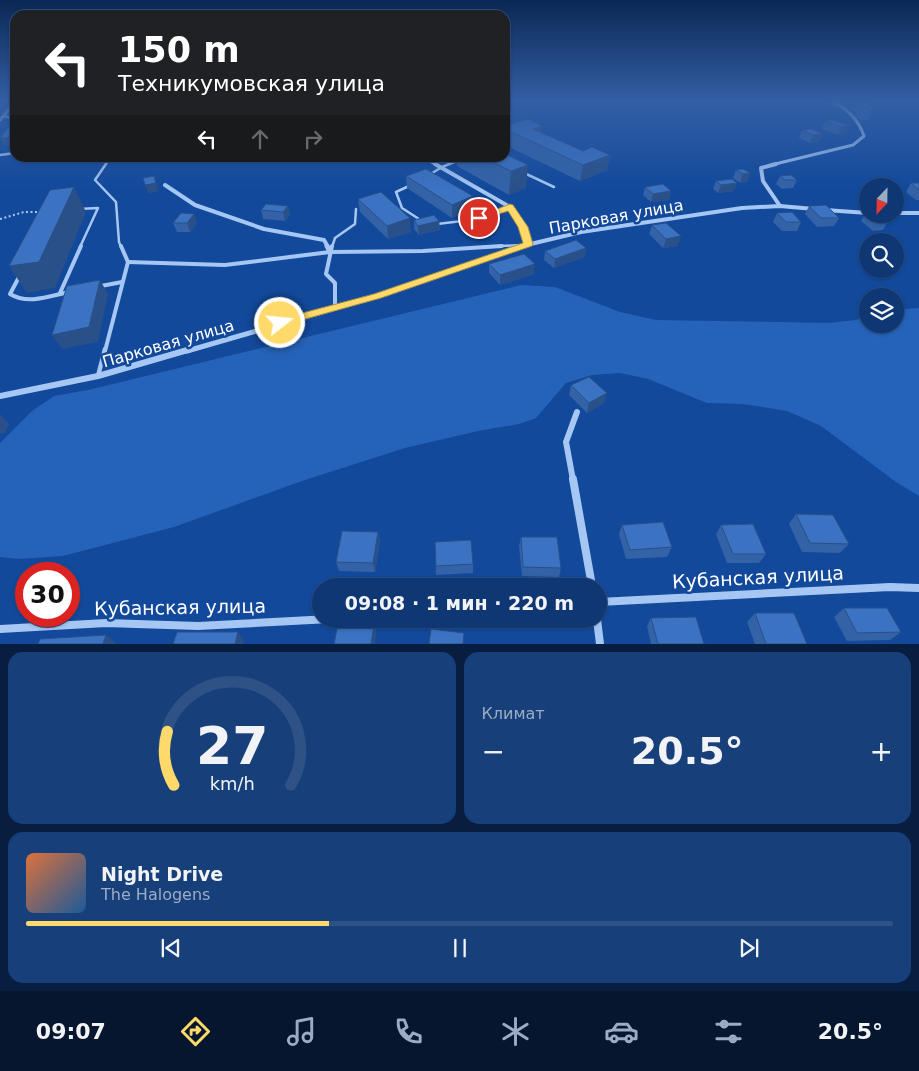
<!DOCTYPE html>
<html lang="ru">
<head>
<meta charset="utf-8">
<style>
	body { margin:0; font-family:"DejaVu Sans",sans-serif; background:#173f79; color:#f1f3f6; height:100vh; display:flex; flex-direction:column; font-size:19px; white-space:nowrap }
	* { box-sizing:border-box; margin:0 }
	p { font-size:16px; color:#9bacc5 }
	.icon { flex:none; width:28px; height:28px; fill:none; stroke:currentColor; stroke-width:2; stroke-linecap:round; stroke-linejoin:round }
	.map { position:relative; height:644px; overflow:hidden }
	.drawer { display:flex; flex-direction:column; gap:8px; padding:8px; background:#081e40; flex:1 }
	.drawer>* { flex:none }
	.guide { position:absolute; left:10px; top:10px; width:500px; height:152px; border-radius:15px; box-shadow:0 1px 4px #0004,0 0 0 1px #2e5186; background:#202124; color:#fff; overflow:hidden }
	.needle { width:32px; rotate:202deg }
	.tools { position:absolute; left:859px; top:178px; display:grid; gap:10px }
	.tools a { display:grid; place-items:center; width:45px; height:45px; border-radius:50%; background:#0e3774; box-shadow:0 1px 4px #0004,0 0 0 1px #2e5186; font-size:25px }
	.speed { position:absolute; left:15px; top:562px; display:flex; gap:10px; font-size:25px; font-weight:700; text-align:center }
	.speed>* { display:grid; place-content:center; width:65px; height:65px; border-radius:50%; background:#0e3774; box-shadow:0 1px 4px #0004,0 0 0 1px #2e5186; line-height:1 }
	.speed .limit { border:8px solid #d22; background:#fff; color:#111 }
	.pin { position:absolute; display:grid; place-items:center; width:42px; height:42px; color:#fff; margin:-21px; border:2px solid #fff; border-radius:50%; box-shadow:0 1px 5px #0007 }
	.me { position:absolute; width:55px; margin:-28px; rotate:74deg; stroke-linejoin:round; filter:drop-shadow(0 0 4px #0008) }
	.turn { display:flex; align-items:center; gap:18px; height:105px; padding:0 25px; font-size:22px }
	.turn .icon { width:65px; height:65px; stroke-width:2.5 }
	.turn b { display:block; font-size:35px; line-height:42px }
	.lanes { display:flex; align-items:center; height:48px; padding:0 25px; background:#0003; justify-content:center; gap:25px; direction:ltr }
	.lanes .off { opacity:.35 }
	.big { font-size:38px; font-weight:600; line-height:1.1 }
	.drawer .widget { flex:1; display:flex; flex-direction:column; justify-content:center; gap:8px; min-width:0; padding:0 18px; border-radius:15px; background:#173f79 }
	.drawer .dial { align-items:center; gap:0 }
	.dial svg { height:130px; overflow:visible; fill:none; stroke:#2e5186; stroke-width:7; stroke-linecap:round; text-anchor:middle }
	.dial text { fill:#f1f3f6; stroke:none }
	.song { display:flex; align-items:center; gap:15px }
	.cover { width:60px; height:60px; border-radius:8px; background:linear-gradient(135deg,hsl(20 70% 55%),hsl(210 70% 35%)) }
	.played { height:5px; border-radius:2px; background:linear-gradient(90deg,#ffd969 35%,#2e5186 35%) }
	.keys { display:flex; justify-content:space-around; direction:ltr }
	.heat { display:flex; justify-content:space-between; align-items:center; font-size:28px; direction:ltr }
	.drawer .tiles { flex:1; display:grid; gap:8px; grid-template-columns:1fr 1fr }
	.widget:last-child { grid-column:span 2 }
	.trip { position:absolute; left:312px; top:578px; width:295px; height:50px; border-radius:25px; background:#0e3774; box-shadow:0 1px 4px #0004,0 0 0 1px #2e5186; font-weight:600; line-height:50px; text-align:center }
	.tabs { display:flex; height:80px; justify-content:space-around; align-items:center; background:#06162e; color:#9bacc5 }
	.tabs .icon { width:35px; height:35px }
	.tabs .on { color:#ffd969 }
	.tabs b { font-size:22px; color:#f1f3f6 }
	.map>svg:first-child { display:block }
	.green { fill:#2562b9 }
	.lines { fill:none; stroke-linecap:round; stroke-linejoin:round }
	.path { stroke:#a6c7f4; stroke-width:2; stroke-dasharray:2 2.5; stroke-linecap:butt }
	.service-far2 { stroke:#a6c7f4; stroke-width:2.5 }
	.service-far1 { stroke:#a6c7f4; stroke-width:4 }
	.service { stroke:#a6c7f4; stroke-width:4.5 }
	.minor-far4 { stroke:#a6c7f4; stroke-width:3 }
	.minor-far3 { stroke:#a6c7f4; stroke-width:4 }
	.minor-far2 { stroke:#a6c7f4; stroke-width:5 }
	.minor-far1 { stroke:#a6c7f4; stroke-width:6 }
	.minor { stroke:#a6c7f4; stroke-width:8 }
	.wall { fill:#3362a7 }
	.shaded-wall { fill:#295088 }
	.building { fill:#3b72c2; stroke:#295088 }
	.route { fill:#ffd969; stroke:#a68d44 }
	.labels { text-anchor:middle; stroke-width:5; stroke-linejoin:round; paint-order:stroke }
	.street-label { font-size:16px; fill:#fff; stroke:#12499b }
	.near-street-label { font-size:19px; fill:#fff; stroke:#12499b }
</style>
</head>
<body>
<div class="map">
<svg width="919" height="644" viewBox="0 0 919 644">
	<rect width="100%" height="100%" fill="#12499b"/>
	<polygon class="green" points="521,285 555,287 620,312 656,320 829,323 856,320 867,316 868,324 895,324 895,310 919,308 919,496 896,482 821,426 787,411 743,404 707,403 648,379 620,373 592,375 566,383 536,418 519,424 478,431 405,448 305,480 174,527 63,556 19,559 0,557 0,443 32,411 54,396 88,390"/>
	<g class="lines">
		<polyline class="path" points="0,219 24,212 40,212"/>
		<g class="service-far2">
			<polyline points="833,100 839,104"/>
			<polyline points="4,116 15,119"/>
			<polyline points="8,130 15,121"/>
			<polyline points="0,155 15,153"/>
			<polyline points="110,158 95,180 116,202 119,242 121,247"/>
			<polyline points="522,172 554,187"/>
			<polyline points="429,175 442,167 464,158"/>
			<polyline points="409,186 396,192 402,208 422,221"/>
			<polyline points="79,209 98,208 80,247"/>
			<polyline points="437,224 479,219 510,207"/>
			<polyline points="332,247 335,238 355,224 356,209"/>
			<polyline points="482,247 520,245"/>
		</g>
		<g class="service-far1">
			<polyline points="332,246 326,274 335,283 335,307"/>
			<polyline points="128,262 225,265 330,252 423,251 502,246"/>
			<path d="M19,277L10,294C28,305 50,296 69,292"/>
			<polyline points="101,286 122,282"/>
			<polyline points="60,293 81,246"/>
			<polyline points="105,351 128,262 121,246"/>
		</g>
		<polyline class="service" points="98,376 105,349"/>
		<g class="minor-far4">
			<polyline points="0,120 15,102"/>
			<polyline points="424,158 437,165"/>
			<path d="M771,165L853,145L864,136C858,118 846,107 828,100"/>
		</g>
		<g class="minor-far3">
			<polyline points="435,164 510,207 523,227 528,244"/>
			<polyline points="776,164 761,168 763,181 780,206"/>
			<polyline points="165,185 195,205 264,229 324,240 328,247"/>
			<polyline points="825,210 868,213"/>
			<polyline points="895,213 919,213"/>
			<polyline points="518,247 581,232 742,208 780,206 814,209"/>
		</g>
		<g class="minor-far2">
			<polyline points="327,246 330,252"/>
			<polyline points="187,351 377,296 522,246"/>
		</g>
		<g class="minor-far1">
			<polyline points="0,396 98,376 191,349"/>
			<polyline points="573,480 566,442 577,412"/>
		</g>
		<g class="minor">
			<polyline points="573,479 592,586"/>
			<polyline points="599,602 890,587 919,588"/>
			<polyline points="597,619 600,644"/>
			<polyline points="0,629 106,623 198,626 330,619"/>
		</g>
	</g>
	<g class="wall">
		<polygon points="855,102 872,107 870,112 872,113 868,120 861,120 855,116 857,113 851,109"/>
		<polygon points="825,121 848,125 845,133 838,135 822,129"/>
		<polygon points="505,126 583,151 610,155 607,170 580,181 505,145"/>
		<polygon points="802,130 823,134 819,142 810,143 799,138"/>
		<polygon points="367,158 390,158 390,159 375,163"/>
		<polygon points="456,158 505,158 526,188 509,195 457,166"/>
		<polygon points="736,170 750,173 747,182 740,183 733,178"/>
		<polygon points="406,176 473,209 452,218 407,188"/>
		<polygon points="780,176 797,180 793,188 782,189 776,184"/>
		<polygon points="716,181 737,183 734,191 718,193 713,189"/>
		<polygon points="911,183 919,183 919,200 916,200 906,192"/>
		<polygon points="645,187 671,191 669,200 651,202 643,195"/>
		<polygon points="358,199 411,232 388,239 360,212"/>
		<polygon points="288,206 290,215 285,221 263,219 261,210"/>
		<polygon points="809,206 839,218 834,226 817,227 805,214"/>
		<polygon points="866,212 888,221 883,230 873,231 861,221"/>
		<polygon points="777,213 801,222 797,231 782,231 773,222"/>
		<polygon points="414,220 439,221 440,230 419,235 414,229"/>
		<polygon points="173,223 197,223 190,232 177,232"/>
		<polygon points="652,225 678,246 663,248 649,234"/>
		<polygon points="586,248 584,257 554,268 544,260 545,251"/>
		<polygon points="489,264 534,274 500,285 489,273"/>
		<polygon points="571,385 604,403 587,413 569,395"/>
		<polygon points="796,514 849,544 840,553 802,552 789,524"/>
		<polygon points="622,525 672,547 667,557 626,559 619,534"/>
		<polygon points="721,525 766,554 759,563 727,563 716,534"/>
		<polygon points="378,532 380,541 375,572 339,571 336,562"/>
		<polygon points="521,537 561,568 559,577 522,576 519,546"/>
		<polygon points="435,542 473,564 473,573 436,575"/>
		<polygon points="844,608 901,632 890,640 847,641 834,617"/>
		<polygon points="755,613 807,644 755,644 747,622"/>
		<polygon points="651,618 704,644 651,644 647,626"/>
	</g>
	<g class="shaded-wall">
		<polygon points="11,120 15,120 15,127"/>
		<polygon points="848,125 845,133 838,135 841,127"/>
		<polygon points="542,126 541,141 533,129"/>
		<polygon points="823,134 819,142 810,143 813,135"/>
		<polygon points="15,137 15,145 4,146 0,138"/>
		<polygon points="610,155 607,170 580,181 583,165"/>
		<polygon points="374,158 390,158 390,159 375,163"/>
		<polygon points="528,165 526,188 509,195 511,171"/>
		<polygon points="750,173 747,182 740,183 743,174"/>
		<polygon points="154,176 159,191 148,194 145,185"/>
		<polygon points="737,183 734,191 718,193 721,185"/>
		<polygon points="74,187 86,212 55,288 27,293 9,266"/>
		<polygon points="671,191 669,200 651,202 653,194"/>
		<polygon points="473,196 473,209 452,218 452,205"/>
		<polygon points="288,206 290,215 285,221 283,212"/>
		<polygon points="194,214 197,223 190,232 187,223"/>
		<polygon points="410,218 411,232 388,239 387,226"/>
		<polygon points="439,221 440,230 419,235 418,226"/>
		<polygon points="681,236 678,246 663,248 666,239"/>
		<polygon points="586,248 584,257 554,268 555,259"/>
		<polygon points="535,264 534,274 500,285 500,275"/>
		<polygon points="100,280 108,294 98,342 62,349 52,335"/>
		<polygon points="607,393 604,403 587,413 589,403"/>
		<polygon points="0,414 9,424 5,433 0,434"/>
		<polygon points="378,532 380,541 375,572 373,563"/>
		<polygon points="375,619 378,619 378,620 375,644 371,644"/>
		<polygon points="238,632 244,640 243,644 235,644"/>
		<polygon points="106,635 116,643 115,644 103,644"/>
	</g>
	<g class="building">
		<polygon points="855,102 863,102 872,107 863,107"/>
		<polygon points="859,109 866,109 872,113 864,113"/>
		<polygon points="528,119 542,126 533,129 583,151 592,147 610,155 583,165 505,129 505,126"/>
		<polygon points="832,120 848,125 841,127 825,121"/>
		<polygon points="15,127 15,137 0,138 8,128"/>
		<polygon points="812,129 823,134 813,135 802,130"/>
		<polygon points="505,154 528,165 511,171 484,158 505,158"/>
		<polygon points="426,169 473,196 452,205 406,176"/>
		<polygon points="743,169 750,173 743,174 736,170"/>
		<polygon points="791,175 797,180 785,180 780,176"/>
		<polygon points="154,176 156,183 145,185 143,178"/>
		<polygon points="732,179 737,183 721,185 716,181"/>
		<polygon points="911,183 919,183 919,190"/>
		<polygon points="663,184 671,191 653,194 645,187"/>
		<polygon points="74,187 39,262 9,266 50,190"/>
		<polygon points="381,192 410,218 387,226 358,199"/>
		<polygon points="266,204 288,206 283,212 261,210"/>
		<polygon points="826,205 839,218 821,218 809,206"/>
		<polygon points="792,212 801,222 786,222 777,213"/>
		<polygon points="181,213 194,214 187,223 173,223"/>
		<polygon points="868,214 878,214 888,221 878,222"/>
		<polygon points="434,215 439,221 418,226 414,220"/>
		<polygon points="666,223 681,236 666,239 652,225"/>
		<polygon points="576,240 586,248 555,259 545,251"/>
		<polygon points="524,254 535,264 500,275 489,264"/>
		<polygon points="100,280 89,327 52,335 67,286"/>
		<polygon points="589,377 607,393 589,403 571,385"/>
		<polygon points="796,514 833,515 849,544 810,543"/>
		<polygon points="663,522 672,547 630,550 622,525"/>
		<polygon points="753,524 766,554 733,554 721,525"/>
		<polygon points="342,531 378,532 373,563 336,562"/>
		<polygon points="521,537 557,537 561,568 523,567"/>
		<polygon points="471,540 473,564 436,566 435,542"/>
		<polygon points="844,608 887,608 901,632 857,633"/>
		<polygon points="755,613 794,613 807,644 766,644"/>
		<polygon points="696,617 704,644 658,644 651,618"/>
		<polygon points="339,619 375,619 371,644 334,644"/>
		<polygon points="431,629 464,633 463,644 429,644"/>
		<polygon points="177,632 238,632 235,644 173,644"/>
		<polygon points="106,635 103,644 38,644 40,639"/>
	</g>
	<linearGradient id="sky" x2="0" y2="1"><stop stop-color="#0a2855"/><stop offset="0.53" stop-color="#335fa4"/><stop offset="1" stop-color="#335fa4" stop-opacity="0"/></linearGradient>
	<rect width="919" height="190" fill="url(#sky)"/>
	<polygon class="route" points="510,204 513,205 528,227 533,244 532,246 381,298 280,326 275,323 276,320 374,294 523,243 518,227 508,211 479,221 474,218"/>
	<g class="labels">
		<g class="street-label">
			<text transform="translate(616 216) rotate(-10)" y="6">Парковая улица</text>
			<text transform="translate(168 343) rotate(-16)" y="6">Парковая улица</text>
		</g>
		<g class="near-street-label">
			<text transform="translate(758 577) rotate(-3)" y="7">Кубанская улица</text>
			<text transform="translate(180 607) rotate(-1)" y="7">Кубанская улица</text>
		</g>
	</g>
</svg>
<div class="tools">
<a><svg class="needle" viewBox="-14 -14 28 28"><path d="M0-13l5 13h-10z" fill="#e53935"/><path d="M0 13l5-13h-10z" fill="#9bacc5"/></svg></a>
<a><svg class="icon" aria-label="search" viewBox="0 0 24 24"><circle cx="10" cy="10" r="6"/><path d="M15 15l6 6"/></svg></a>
<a><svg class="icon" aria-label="layers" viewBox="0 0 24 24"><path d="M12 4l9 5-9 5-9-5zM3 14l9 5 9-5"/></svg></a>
</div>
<div class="speed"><div class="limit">30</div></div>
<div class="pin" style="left:479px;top:218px;background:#d93025"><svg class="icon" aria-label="arrive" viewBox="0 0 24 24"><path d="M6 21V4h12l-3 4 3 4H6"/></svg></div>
<svg class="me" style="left:280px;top:323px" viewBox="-20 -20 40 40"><circle r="17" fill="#ffd969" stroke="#fff" stroke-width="3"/><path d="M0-11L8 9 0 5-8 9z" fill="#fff"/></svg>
<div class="trip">09:08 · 1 мин · 220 m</div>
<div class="guide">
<div class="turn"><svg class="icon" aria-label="left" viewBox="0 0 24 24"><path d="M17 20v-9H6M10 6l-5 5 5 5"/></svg><div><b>150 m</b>Техникумовская улица</div></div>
<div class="lanes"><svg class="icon" aria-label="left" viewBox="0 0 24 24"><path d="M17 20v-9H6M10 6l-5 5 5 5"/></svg><svg class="icon off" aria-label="ahead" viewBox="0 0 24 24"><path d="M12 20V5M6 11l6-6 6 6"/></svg><svg class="icon off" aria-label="right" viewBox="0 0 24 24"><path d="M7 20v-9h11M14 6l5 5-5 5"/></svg></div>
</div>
</div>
<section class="drawer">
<div class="tiles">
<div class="widget dial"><svg viewBox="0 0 100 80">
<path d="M14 69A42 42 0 1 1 86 69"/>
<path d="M14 69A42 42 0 0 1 10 36" stroke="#ffd969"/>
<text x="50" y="56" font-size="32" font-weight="700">27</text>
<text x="50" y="72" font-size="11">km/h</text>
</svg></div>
<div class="widget"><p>Климат</p>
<div class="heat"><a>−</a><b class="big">20.5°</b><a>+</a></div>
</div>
<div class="widget">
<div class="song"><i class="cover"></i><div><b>Night Drive</b><p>The Halogens</p></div></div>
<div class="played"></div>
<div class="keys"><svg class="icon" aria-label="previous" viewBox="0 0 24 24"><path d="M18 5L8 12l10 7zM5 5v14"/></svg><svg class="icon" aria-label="pause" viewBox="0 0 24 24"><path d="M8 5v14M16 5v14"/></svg><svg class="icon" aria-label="next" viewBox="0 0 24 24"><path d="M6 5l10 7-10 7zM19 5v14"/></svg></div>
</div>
</div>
</section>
<nav class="tabs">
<b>09:07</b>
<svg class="icon on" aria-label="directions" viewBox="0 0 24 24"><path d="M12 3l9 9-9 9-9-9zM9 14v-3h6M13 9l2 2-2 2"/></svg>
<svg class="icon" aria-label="music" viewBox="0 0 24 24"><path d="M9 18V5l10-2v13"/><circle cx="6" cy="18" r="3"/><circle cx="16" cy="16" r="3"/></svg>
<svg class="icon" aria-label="phone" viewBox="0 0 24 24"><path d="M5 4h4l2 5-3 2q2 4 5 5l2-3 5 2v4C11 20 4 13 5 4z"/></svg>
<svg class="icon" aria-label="climate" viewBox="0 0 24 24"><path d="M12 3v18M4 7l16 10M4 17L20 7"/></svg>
<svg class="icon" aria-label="car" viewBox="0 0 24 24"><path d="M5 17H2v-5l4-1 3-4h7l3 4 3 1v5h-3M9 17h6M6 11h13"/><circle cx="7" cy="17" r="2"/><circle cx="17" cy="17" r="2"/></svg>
<svg class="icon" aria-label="filters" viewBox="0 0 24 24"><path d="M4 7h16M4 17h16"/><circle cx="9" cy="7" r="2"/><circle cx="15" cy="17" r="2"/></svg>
<b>20.5°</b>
</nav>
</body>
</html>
